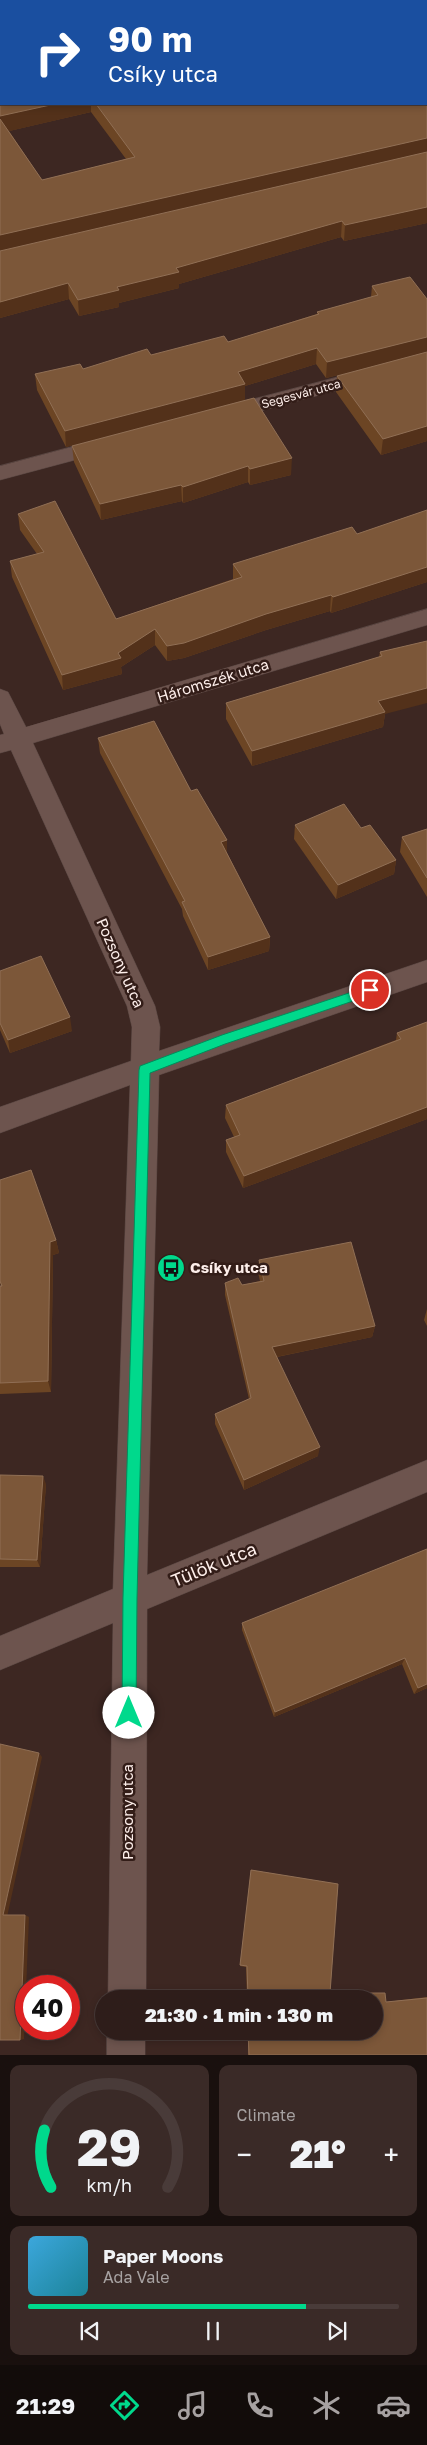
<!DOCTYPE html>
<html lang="en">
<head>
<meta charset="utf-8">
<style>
	body { margin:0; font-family:"Golos Text",sans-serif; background:#3a2a27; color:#f1f3f6; height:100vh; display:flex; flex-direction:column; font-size:19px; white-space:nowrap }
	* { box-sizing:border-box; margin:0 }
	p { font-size:16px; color:#a7a2a2 }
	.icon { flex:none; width:28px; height:28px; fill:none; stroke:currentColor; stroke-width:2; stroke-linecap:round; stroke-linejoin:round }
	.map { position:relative; height:2055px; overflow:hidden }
	.details { display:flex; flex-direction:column; gap:10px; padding:10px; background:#19100e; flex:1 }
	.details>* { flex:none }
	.guide { position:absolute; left:0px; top:0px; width:428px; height:105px; box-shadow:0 2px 8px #0003,0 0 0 1px #493b39; background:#1a4fa0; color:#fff; overflow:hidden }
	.speed { position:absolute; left:15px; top:1975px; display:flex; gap:10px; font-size:25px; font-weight:700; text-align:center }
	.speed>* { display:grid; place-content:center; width:65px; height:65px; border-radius:50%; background:#2e1d1a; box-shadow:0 2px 8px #0003,0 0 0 1px #493b39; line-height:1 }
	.speed .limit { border:8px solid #d22; background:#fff; color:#111 }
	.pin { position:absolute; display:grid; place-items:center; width:42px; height:42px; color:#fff; margin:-21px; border:2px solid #fff; border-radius:50%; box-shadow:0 1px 5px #0007 }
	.me { position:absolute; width:55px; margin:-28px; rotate:0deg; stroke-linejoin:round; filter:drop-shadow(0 0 4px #0008) }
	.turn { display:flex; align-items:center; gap:18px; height:105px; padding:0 25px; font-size:22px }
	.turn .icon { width:65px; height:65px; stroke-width:2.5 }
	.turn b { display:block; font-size:35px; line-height:42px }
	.big { font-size:38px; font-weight:800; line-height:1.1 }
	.details .tile { flex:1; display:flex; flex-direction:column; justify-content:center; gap:8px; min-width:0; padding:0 18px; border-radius:10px; background:#3a2a27 }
	.details .dial { align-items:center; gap:0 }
	.dial svg { height:130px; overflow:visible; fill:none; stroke:#493b39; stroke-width:7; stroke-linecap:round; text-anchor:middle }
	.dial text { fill:#f1f3f6; stroke:none }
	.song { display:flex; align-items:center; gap:15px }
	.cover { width:60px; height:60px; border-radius:8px; background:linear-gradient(135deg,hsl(200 70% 55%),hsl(190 70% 35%)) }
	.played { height:5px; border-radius:2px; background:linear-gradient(90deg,#00d98c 75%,#493b39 75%) }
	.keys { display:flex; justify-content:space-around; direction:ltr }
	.heat { display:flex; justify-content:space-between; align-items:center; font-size:28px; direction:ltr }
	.details .tiles { flex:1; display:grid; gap:10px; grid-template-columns:1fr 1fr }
	.tile:last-child { grid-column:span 2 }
	.trip { position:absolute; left:95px; top:1990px; width:288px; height:50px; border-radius:25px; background:#2e1d1a; box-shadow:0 2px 8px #0003,0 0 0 1px #493b39; font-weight:800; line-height:50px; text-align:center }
	.tab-bar { display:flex; height:80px; justify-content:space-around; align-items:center; background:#120c0a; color:#a7a2a2 }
	.tab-bar .icon { width:35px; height:35px }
	.tab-bar .current { color:#00d98c }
	.tab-bar b { font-size:22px; color:#f1f3f6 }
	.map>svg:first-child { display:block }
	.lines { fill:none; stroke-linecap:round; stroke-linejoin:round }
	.minor-casing { stroke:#574541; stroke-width:1 }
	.minor { fill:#6d544e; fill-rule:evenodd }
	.wall { fill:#6c4524; fill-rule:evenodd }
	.shaded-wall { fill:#53311a }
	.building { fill:#7c5739; stroke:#906f55 }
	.route { fill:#00d98c; stroke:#008d5b }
	.labels { text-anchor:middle; stroke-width:5; stroke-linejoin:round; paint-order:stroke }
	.far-street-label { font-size:12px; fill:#fdeeea; stroke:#331d18 }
	.street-label { font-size:15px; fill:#fdeeea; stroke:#331d18 }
	.poi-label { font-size:15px; font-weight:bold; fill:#fdeeea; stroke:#331d18; text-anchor:start }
	.near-street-label { font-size:18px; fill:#fdeeea; stroke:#331d18 }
</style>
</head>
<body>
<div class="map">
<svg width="427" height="2055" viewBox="0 0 427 2055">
	<rect width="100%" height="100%" fill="#3d2722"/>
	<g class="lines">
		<g class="minor-casing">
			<g id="minor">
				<polygon points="427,354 427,366 223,421 216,419 213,414 216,409"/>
				<polygon points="109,437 116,439 120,444 116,449 0,480 0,466"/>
				<polygon points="427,609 427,625 33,743 155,1006 160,1027 159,1051 427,960 427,982 159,1075 147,1575 427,1460 427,1492 147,1609 146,1999 108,1999 113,1623 0,1670 0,1636 113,1589 130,1085 0,1133 0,1107 131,1061 132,1027 127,1006 11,750 0,753 0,735 4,734 0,724 0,689 8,692 26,727"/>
				<rect x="107" y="2031" width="38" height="24"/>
			</g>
		</g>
		<use href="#minor" class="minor"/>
	</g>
	<g class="wall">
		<path d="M427,32V223L344,241L341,237L179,284V288L119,303V307L79,316L69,299L0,318L1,104H426ZM91,112L126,159L42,180L9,131Z"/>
		<polygon points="372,286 427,299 427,441 381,455 336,392 337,376 378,365 326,378 316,364 245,386 245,400 66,447 37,390 35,374 83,369 151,355 228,342 317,314 317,312 371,297"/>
		<polygon points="254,398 291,475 250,485 248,482 183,503 182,501 101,520 74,462 72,446"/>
		<polygon points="427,510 427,582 331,613 330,611 266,630 184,658 167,661 155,645 121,667 122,674 63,690 12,577 10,561 37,554 20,530 18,514 116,619 233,579 233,564 357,534"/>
		<polygon points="427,641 385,714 383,727 252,766 226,719 226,703 379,657 380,652"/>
		<polygon points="98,738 191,791 227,840 227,853 270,937 269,951 208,970 183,916 182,909 100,753"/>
		<polygon points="295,825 361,828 396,860 394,874 336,899 294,839"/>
		<polygon points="427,829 427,897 400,852 402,837"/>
		<polygon points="0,971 72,1031 10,1053 0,1030"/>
		<polygon points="427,1022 427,1119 243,1188 226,1152 226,1140 234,1137 225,1118 226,1105 396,1040 397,1033"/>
		<polygon points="0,1180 56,1240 59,1253 53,1255 51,1392 0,1394 0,1286 1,1286 0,1283"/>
		<polygon points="259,1260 375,1326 372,1337 277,1357 318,1456 244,1490 215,1424 215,1414 249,1399 225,1295 225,1283 242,1285 260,1281 258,1272"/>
		<polygon points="427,1309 427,1326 424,1320"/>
		<polygon points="0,1475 46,1484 40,1567 0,1567"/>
		<polygon points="427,1549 427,1688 414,1694 402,1664 274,1717 242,1630 242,1623"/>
		<polygon points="251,1870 338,1884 330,1993 385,1993 386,2002 427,1997 427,2055 248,2055 248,2031 374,2031 374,1999 247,1999 246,1967 240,1966"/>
	</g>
	<g class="shaded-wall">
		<polygon points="55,104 91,104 91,112 1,133 0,116"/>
		<polygon points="427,138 427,154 0,252 0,235"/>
		<polygon points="427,207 427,223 344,241 345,225"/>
		<polygon points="342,221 341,237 179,284 179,288 119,303 119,307 79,316 78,300 176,268"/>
		<polygon points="68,283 69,299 0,318 0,302"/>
		<polygon points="427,337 427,353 326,378 327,362"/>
		<polygon points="317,348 316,364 245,386 245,400 66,447 65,431 238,372"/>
		<polygon points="427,426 427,441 381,455 383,439"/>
		<polygon points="292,458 291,475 250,485 250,469"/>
		<polygon points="248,466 248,482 183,503 183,487"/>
		<polygon points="181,485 182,501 101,520 100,504"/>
		<polygon points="427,567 427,582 331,613 333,597"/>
		<polygon points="331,595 330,611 266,630 184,658 167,661 167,646 266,614"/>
		<polygon points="155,629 155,645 121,667 122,674 63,690 62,675 118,653"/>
		<polygon points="427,688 427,703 385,714 383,727 252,766 252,751 378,701"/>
		<polygon points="227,840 227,855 221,842"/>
		<polygon points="396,860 394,874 336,899 338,885"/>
		<polygon points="270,937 269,951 208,970 208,957"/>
		<polygon points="70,1017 72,1031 10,1053 8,1040"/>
		<polygon points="427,1107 427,1119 243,1188 244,1176"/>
		<polygon points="56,1240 59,1253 53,1255 51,1392 48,1381 50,1242"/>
		<polygon points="375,1326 372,1337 271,1358 272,1347"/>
		<polygon points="320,1447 318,1456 244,1490 244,1480"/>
		<polygon points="43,1476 46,1484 40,1567 37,1560"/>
		<polygon points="405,1658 402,1664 274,1717 275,1712"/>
		<polygon points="427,1684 427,1688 414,1694 418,1688"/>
		<polygon points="39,1753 42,1757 7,1917 3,1915"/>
		<polygon points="25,1915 29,1917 24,2039 20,2040"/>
	</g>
	<g class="building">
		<polygon points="0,0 397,0 398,1 1,1 1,104 55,104 0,116 0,79 1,78 0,67"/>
		<polygon points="426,32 427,32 427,138 0,235 0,119 42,180 135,157 96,104 426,104"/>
		<polygon points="427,152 427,207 345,225 342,221 176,268 179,272 117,287 119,290 78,300 68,283 0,302 0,251"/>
		<polygon points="410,277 427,299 427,337 327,362 317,348 238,372 245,384 65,431 35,374 80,364 83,369 147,349 151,355 224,336 228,342 319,314 317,312 378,295 372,286"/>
		<polygon points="427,352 427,426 383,439 337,376"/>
		<polygon points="254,398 292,458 250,469 248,466 183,487 181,485 100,504 72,446"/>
		<polygon points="55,501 116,619 242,577 233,564 352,527 357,534 427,510 427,567 333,597 331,595 266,614 184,643 167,646 155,629 118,653 121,658 62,675 10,561 44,552 18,514"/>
		<polygon points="427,641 427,688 378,701 385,712 252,751 226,703 382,656 380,652"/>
		<polygon points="154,721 191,791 197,789 227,840 221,842 270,937 208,957 182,902 185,901 98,738"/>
		<polygon points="344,804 361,828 370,825 396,860 338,885 295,825"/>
		<polygon points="427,829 427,878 402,837"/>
		<polygon points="41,956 70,1017 8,1040 0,1023 0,971"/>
		<polygon points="427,1022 427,1107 244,1176 226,1140 240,1135 226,1105 401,1039 397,1033"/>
		<polygon points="31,1170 56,1240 50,1242 48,1381 0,1383 0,1286 2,1286 0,1281 0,1180"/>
		<polygon points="351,1242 375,1326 272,1347 320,1447 244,1480 215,1414 251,1398 225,1283 238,1278 242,1285 264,1281 259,1260"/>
		<polygon points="0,1475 43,1476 37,1560 0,1559"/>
		<polygon points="427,1549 427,1684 418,1688 405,1658 275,1712 242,1623"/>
		<polygon points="0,1744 39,1753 3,1915 25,1915 20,2040 0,2040"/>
		<polygon points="251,1870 338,1884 330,1993 385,1993 386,2002 427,1998 427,2055 249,2055 248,2031 374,2031 374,1999 248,1999 247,1966 240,1965"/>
	</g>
	<polygon class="route" points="370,986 376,990 374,994 225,1044 150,1073 137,1598 136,1713 134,1718 129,1720 124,1718 122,1713 123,1598 139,1070 140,1066 222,1035"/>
	<defs>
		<g id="bus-disc" transform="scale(1.4375)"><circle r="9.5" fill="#00d98c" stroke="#331d18"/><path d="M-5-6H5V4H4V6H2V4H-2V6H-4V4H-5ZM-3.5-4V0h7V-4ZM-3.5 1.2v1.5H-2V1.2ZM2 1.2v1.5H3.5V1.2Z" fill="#111"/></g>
	</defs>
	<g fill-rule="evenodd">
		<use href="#bus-disc" x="171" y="1268"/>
	</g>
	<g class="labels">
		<g class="far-street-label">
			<text transform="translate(301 394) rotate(-15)" y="4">Segesvár utca</text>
		</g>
		<g class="street-label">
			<text transform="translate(213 681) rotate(-17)" y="5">Háromszék utca</text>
			<text transform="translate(120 963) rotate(66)" y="5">Pozsony utca</text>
			<text transform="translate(128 1812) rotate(-90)" y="5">Pozsony utca</text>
		</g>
		<g class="poi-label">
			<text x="190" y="1273">Csíky utca</text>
		</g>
		<g class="near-street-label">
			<text transform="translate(214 1565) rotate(-22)" y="6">Tülök utca</text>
		</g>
	</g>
</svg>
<div class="speed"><div class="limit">40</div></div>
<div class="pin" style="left:370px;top:990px;background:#d93025"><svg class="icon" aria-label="arrive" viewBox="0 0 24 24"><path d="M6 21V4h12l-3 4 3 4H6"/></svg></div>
<svg class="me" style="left:129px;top:1713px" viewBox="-20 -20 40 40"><circle r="19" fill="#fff"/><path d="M0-13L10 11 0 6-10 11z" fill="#00d98c"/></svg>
<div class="trip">21:30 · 1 min · 130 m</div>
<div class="guide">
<div class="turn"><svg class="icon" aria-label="right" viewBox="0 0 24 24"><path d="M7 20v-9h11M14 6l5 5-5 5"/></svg><div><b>90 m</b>Csíky utca</div></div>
</div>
</div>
<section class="details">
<div class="tiles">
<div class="tile dial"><svg viewBox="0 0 100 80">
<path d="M14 69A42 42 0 1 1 86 69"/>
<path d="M14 69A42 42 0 0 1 10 34" stroke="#00d98c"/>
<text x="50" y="56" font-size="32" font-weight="700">29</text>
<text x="50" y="72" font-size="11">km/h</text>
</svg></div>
<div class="tile"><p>Climate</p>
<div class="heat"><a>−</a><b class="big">21°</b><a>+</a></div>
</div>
<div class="tile">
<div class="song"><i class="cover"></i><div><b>Paper Moons</b><p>Ada Vale</p></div></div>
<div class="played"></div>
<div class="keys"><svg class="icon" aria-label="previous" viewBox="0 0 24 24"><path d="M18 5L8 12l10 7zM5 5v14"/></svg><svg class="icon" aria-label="pause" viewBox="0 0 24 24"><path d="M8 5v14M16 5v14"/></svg><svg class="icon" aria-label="next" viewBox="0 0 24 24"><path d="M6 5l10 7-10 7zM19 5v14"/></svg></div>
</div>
</div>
</section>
<nav class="tab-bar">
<b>21:29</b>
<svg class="icon current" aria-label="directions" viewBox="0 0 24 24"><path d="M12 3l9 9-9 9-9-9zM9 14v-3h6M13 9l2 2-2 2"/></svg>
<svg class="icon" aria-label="music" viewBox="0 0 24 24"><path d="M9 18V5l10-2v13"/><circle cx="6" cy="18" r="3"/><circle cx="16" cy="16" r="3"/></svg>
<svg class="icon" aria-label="phone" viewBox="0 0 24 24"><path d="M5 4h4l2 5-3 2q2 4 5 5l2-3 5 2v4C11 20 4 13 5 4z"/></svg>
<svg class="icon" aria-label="climate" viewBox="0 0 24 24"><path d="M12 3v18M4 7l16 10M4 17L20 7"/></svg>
<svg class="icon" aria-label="car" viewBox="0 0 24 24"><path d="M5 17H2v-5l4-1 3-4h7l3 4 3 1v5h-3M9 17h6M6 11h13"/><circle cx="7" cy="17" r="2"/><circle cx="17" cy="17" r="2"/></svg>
</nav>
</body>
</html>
